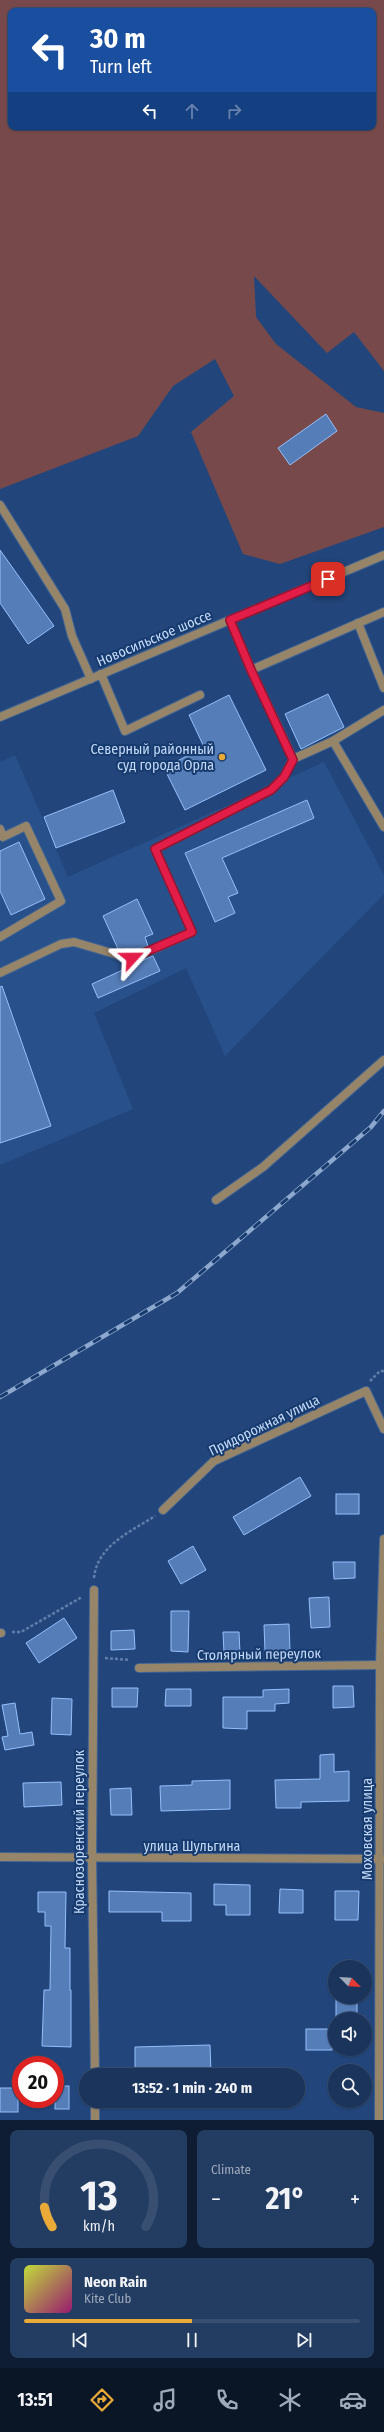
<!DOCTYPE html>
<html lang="en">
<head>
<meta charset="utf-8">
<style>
	body { margin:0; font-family:"Fira Sans Condensed",sans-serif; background:#233c62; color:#f1f3f6; height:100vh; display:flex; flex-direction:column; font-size:15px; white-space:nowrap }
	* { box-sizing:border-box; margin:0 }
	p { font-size:13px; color:#9faabb }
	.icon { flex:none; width:22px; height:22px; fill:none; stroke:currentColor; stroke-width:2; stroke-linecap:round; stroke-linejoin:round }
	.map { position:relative; height:2120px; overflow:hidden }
	.panel { display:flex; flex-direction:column; gap:10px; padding:10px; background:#0e1d33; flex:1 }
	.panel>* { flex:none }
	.top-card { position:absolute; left:8px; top:8px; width:368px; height:122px; border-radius:8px; box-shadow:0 1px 3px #0004,0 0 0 1px #384f72; background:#1a4fa0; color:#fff; overflow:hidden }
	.needle { width:26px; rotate:114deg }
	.buttons { position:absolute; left:328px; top:1960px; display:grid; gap:8px }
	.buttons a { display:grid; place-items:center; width:44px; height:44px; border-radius:50%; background:#1a345c; box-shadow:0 1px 3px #0004,0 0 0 1px #384f72; font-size:20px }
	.speed { position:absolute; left:12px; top:2056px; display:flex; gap:8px; font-size:20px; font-weight:700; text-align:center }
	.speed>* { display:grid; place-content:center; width:52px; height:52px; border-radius:50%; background:#1a345c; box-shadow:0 1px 3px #0004,0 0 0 1px #384f72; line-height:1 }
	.speed .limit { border:6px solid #d22; background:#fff; color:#111 }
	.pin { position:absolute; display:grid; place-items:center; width:34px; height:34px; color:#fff; margin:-17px; border-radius:8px; box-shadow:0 2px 6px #0006 }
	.me { position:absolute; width:44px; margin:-22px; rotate:66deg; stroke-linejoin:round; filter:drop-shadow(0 0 3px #0008) }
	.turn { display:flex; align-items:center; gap:14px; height:84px; padding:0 16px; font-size:18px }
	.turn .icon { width:52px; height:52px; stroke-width:2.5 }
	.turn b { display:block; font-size:28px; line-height:34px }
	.lanes { display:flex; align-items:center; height:38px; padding:0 16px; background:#0003; justify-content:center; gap:20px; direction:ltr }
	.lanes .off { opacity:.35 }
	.big { font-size:30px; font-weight:700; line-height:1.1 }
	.panel .tile { flex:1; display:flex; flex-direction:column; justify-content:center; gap:6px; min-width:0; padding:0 14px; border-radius:8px; background:#233c62 }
	.panel .dial { align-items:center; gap:0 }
	.dial svg { height:104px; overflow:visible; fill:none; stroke:#384f72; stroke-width:7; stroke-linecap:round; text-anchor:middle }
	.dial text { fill:#f1f3f6; stroke:none }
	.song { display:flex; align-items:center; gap:12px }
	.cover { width:48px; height:48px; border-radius:6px; background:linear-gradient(135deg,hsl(70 70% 55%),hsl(320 70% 35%)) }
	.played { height:4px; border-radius:2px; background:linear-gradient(90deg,#e9aa38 50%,#384f72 50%) }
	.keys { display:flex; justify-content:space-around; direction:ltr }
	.heat { display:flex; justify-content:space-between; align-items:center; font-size:22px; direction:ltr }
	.panel .tiles { flex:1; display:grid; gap:10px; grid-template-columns:1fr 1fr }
	.tile:last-child { grid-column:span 2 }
	.trip { position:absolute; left:79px; top:2068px; width:226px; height:40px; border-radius:20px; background:#1a345c; box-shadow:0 1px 3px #0004,0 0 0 1px #384f72; font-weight:700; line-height:40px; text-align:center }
	.tabs { display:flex; height:64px; justify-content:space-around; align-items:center; background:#0a1525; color:#9faabb }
	.tabs .icon { width:28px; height:28px }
	.tabs .selected { color:#e9aa38 }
	.tabs b { font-size:18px; color:#f1f3f6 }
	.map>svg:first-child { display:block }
	.built { fill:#28518b }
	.green { fill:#78494a; fill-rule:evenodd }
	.building { fill:#557db8; stroke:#95bffc }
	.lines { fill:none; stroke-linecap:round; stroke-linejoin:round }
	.service-casing { stroke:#426494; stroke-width:10 }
	.minor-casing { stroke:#426494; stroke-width:10 }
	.tertiary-casing { stroke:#426494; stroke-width:10 }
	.path { stroke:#607eab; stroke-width:2.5; stroke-dasharray:3 2; stroke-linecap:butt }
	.service { stroke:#978569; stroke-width:8 }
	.minor { stroke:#978569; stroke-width:8 }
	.tertiary { stroke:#978569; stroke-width:8 }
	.rail-casing { stroke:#8da8ce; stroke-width:4.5 }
	.rail { stroke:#173b6e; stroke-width:3; stroke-dasharray:9; stroke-linecap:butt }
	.route-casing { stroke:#92132f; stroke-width:10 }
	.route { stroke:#e11d48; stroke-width:7 }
	.poi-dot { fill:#e9aa38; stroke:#173b6e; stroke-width:1.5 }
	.labels { text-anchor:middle; stroke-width:4; stroke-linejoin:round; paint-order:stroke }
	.street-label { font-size:14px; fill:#c4daf9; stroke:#173b6e }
	.poi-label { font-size:14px; fill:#c4daf9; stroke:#173b6e; text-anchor:end }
</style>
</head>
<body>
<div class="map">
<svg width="384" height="2120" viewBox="0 0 384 2120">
	<rect width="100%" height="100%" fill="#22467b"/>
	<polygon class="built" points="15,755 68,877 324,762 384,875 384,894 225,1056 186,968 94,1013 133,1109 0,1165 0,762"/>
	<path class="green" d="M0,0H384V371L354,332L327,353L254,276L256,317L276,344L356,407L384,413V527L280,564L243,554L191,432L234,396L215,359L173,386L138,436L0,489ZM11,11H373V127H11Z"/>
	<g class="building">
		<polygon points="326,414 337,431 290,465 278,448"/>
		<polygon points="0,550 54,626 28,644 0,603"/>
		<polygon points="328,694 344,727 301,749 285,714"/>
		<polygon points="229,695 266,770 185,810 164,768 204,747 189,715"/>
		<polygon points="113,790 125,822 56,848 44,817"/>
		<polygon points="307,800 314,818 222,858 238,893 228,897 235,913 215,922 185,853"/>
		<polygon points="19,842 45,899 11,915 0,891 0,851"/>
		<polygon points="137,899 153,934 145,937 148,946 132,953 118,949 103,916"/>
		<polygon points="153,956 160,971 98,998 92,984 127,968 124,963 134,964"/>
		<polygon points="2,986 51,1126 0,1143 0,987"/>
		<polygon points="300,1477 311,1496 244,1535 233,1517"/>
		<rect x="336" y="1494" width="23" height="20"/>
		<polygon points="193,1546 206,1570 181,1584 168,1561"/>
		<polygon points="333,1562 355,1562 355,1578 334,1579"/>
		<polygon points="329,1597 330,1627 311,1628 309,1598"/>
		<polygon points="171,1611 189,1611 188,1652 171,1651"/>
		<polygon points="64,1618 77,1638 39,1663 26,1643"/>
		<polygon points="289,1624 290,1651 265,1651 264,1625"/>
		<polygon points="134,1630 135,1649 111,1650 111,1631"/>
		<polygon points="223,1632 239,1632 240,1653 224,1653"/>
		<polygon points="333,1686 353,1686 354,1707 333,1708"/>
		<polygon points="112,1688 138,1688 137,1707 112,1707"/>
		<polygon points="166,1689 191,1689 191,1706 165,1706"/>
		<polygon points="289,1689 289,1703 275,1704 275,1711 247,1711 247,1729 223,1728 223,1697 263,1697 263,1690"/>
		<polygon points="52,1698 72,1699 71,1735 51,1734"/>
		<polygon points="15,1703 20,1734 32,1732 34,1745 5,1750 2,1737 8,1736 2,1705"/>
		<polygon points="334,1754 334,1772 349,1771 349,1801 301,1802 301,1808 276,1808 275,1780 320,1779 320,1755"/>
		<polygon points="230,1780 230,1809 161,1811 160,1786 192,1785 192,1781"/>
		<polygon points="61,1782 62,1805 24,1807 23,1783"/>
		<polygon points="131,1788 132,1815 111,1815 110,1789"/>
		<polygon points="214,1884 250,1885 250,1915 226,1915 226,1905 214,1905"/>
		<polygon points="280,1889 303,1890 303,1913 279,1913"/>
		<polygon points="109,1891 191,1893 191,1921 162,1921 162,1912 109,1912"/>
		<polygon points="335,1891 359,1891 358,1920 335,1920"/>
		<polygon points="38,1892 66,1892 65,1948 70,1948 70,1990 71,1990 71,2047 42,2046 44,1990 50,1990 51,1926 45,1926 45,1912 38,1912"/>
		<rect x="336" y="1997" width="21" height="22"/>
		<rect x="306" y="2029" width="26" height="21"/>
		<polygon points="210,2045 211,2072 135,2073 135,2047"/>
		<rect x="55" y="2086" width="14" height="23"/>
		<rect x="0" y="2088" width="18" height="24"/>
	</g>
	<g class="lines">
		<g class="service-casing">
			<g id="service">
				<polyline points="0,505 65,609 72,636 91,679"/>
				<polyline points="230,620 251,670 384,612"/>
				<polyline points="358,623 384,688"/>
				<polyline points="251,670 293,759 333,741"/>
				<polyline points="101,674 125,731 200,695"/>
				<polyline points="384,710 333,741 384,827"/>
				<polyline points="0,829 3,837 26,826 61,901 0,937"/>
				<polyline points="0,973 61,944 74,942 132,959 192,932 155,849 271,790 284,777 293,759"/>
				<polyline points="216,1200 263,1167 384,1060"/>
			</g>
		</g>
		<g class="minor-casing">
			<g id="minor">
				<polyline points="163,1510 214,1461 366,1391 384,1429"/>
				<polyline points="94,1590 92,1859 95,2075"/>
				<polyline points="0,1633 1,1633"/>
				<polyline points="139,1668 380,1665"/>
				<polyline points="0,1857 384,1859"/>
				<polyline points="95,2101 95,2120"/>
				<polyline points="379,2120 380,1665 384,1539"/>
			</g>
		</g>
		<g class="tertiary-casing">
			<polyline id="tertiary" points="0,717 384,555"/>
		</g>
		<g class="path">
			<polyline points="370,1381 380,1371 384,1371"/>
			<path d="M94,1578C97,1546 130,1532 155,1516"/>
			<polyline points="12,1632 21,1632 82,1597"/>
			<polyline points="105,1658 130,1660"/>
		</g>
		<use href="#service" class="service"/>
		<use href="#minor" class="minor"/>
		<use href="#tertiary" class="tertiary"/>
		<g class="rail-casing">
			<polyline id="rail" points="0,1397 177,1293 371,1127 384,1111"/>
		</g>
		<use href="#rail" class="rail"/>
	</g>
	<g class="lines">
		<g class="route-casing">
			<polyline id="route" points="132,958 192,932 155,849 271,790 284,777 293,760 251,670 230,620 328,579"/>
		</g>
		<use href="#route" class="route"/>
	</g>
	<circle class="poi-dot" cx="222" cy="757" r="4"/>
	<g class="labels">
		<g class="street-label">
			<text transform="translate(154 638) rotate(-23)" y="5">Новосильское шоссе</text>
			<text transform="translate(264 1425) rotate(-26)" y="5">Придорожная улица</text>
			<text transform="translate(259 1654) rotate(-1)" y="5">Столярный переулок</text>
			<text transform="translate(367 1829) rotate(-90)" y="5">Моховская улица</text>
			<text transform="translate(79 1832) rotate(-90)" y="5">Краснозоренский переулок</text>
			<text x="192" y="1851">улица Шульгина</text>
		</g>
		<g class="poi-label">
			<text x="214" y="754">Северный районный<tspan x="214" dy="16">суд города Орла</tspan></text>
		</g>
	</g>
</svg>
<div class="buttons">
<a><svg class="needle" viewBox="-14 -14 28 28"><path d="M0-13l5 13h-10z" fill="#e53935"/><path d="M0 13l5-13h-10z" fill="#9faabb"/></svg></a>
<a><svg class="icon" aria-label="sound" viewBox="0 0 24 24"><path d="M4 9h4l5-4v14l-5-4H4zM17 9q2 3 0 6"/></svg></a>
<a><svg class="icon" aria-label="search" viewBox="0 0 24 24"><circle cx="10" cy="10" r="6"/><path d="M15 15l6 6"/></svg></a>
</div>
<div class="speed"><div class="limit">20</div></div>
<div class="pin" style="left:328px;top:579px;background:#d93025"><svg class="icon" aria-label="arrive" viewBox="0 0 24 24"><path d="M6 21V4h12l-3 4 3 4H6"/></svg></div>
<svg class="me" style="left:132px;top:958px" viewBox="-20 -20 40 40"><path d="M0-17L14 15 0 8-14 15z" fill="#e11d48" stroke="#fff" stroke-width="4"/></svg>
<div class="trip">13:52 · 1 min · 240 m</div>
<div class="top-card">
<div class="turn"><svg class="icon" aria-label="left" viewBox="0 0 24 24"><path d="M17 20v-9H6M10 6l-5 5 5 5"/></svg><div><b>30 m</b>Turn left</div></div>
<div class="lanes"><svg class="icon" aria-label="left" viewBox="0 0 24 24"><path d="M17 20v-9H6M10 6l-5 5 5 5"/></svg><svg class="icon off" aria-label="ahead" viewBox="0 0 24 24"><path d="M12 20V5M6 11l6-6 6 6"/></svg><svg class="icon off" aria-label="right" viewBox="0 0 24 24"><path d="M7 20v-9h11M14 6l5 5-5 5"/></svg></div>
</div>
</div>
<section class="panel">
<div class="tiles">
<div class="tile dial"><svg viewBox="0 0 100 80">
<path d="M14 69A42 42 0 1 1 86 69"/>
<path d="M14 69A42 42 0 0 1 8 54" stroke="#e9aa38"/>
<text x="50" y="56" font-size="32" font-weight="700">13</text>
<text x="50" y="72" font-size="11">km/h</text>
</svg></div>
<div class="tile"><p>Climate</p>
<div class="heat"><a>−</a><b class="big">21°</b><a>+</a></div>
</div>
<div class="tile">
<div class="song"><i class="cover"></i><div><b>Neon Rain</b><p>Kite Club</p></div></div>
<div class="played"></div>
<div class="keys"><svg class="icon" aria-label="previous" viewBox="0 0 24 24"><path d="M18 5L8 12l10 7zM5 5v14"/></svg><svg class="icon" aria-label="pause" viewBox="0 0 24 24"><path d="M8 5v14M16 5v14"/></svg><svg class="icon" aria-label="next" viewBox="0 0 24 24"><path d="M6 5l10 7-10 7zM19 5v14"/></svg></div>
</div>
</div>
</section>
<nav class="tabs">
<b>13:51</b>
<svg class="icon selected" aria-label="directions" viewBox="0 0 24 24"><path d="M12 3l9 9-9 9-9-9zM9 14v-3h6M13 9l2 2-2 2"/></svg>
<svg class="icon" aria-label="music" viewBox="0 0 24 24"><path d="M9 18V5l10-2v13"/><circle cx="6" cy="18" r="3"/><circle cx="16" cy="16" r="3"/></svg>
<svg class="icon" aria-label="phone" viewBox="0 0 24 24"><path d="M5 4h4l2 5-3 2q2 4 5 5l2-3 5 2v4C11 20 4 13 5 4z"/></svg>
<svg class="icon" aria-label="climate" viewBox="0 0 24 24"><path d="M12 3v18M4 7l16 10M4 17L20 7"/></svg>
<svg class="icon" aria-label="car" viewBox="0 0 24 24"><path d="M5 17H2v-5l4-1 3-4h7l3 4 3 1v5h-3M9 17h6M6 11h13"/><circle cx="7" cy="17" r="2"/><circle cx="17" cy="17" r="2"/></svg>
</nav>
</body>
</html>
